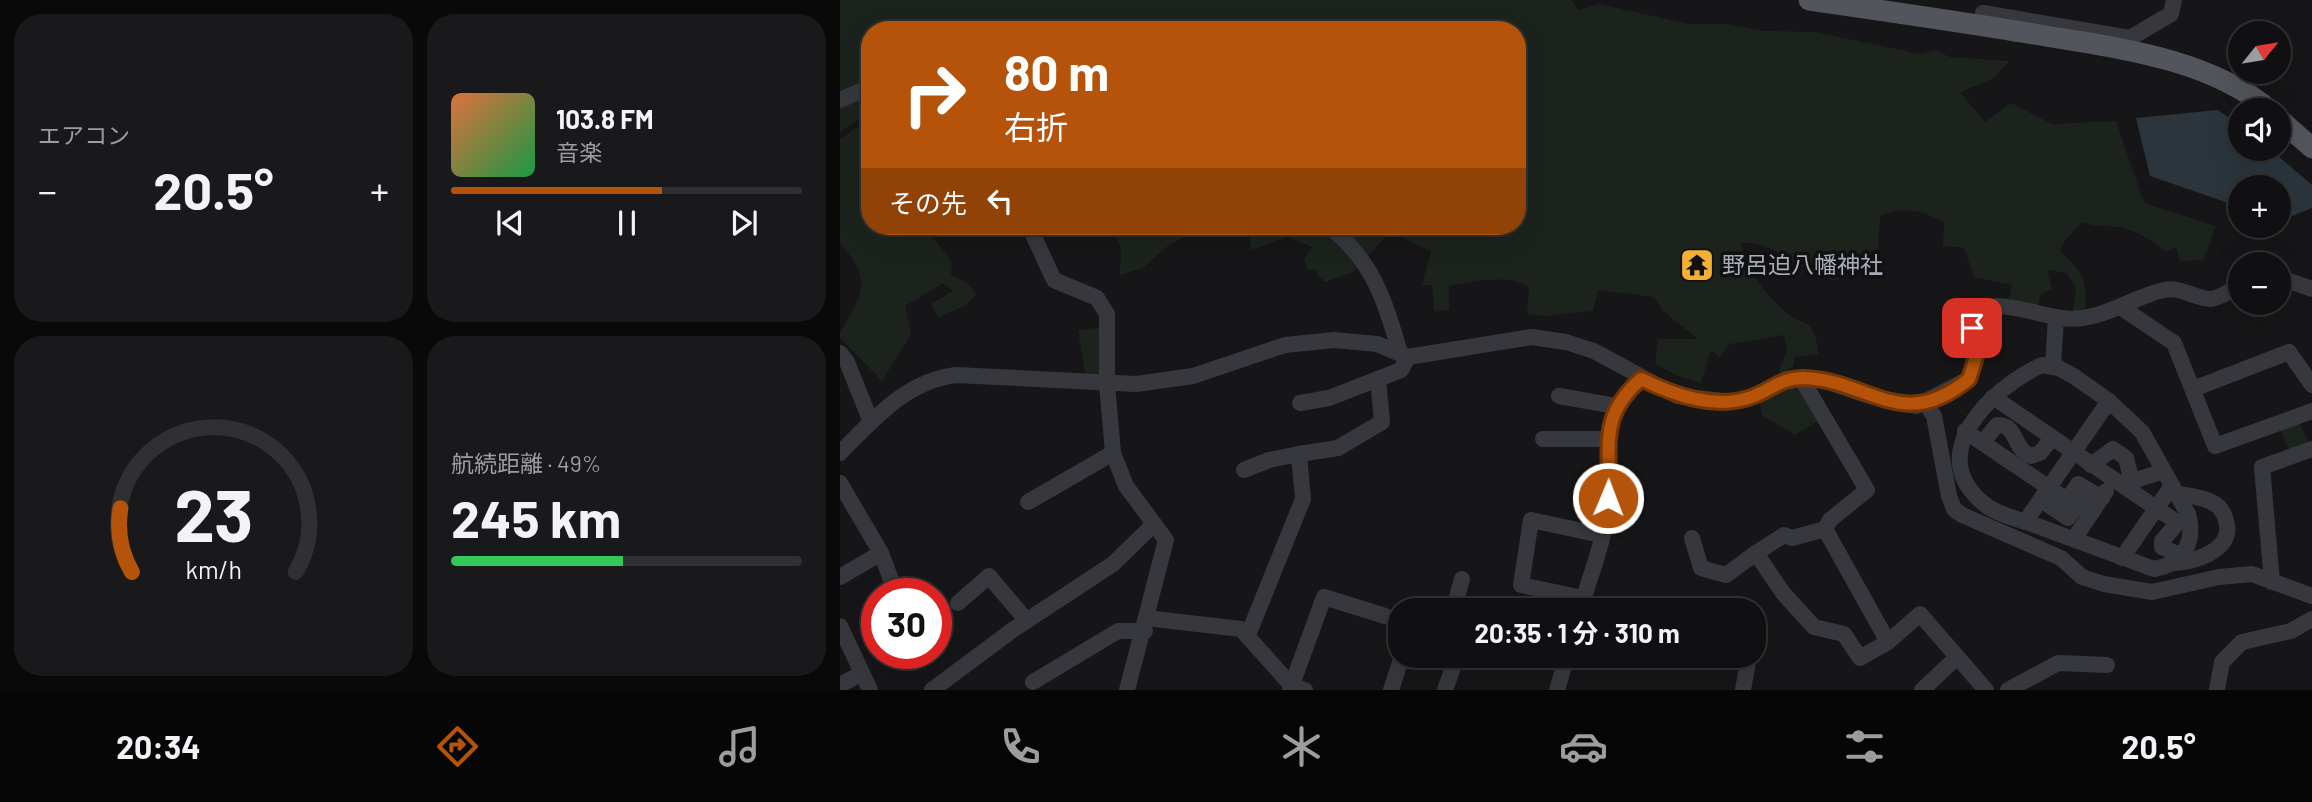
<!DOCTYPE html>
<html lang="ja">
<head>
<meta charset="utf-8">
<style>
	body { margin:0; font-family:Barlow,"Noto Sans JP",sans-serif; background:#19191b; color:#f1f3f6; height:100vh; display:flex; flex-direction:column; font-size:26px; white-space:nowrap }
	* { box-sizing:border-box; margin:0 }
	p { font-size:23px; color:#9c9d9f }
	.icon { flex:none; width:38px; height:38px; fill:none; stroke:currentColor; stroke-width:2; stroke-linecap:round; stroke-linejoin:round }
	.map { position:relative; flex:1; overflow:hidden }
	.panel { display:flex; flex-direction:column; gap:14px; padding:14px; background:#09090a; width:840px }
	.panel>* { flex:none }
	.hud { position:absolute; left:21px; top:21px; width:665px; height:214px; border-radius:28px; box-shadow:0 7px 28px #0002,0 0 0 2px #303032; background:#b45309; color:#fff; overflow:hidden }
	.needle { width:46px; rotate:60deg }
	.controls { position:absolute; left:1388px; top:21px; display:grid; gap:14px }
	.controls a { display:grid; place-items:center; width:63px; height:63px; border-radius:50%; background:#101012; box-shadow:0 7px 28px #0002,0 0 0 2px #303032; font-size:35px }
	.speed { position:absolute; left:21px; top:578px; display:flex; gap:14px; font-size:35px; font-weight:700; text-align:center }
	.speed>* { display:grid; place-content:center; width:91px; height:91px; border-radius:50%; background:#101012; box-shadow:0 7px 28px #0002,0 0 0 2px #303032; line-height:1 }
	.speed .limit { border:10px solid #d22; background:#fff; color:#111 }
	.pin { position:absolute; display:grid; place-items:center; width:60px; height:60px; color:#fff; margin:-30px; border-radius:14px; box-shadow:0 4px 10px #0006 }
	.me { position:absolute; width:77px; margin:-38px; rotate:1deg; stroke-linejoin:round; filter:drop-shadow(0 0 5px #0008) }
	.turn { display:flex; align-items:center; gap:24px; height:147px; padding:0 28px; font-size:32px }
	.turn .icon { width:91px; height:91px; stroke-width:2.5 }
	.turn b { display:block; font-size:49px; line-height:60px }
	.then { display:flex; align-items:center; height:66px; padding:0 28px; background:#0003; gap:14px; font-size:26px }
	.big { font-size:52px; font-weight:700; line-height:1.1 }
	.panel .tile { flex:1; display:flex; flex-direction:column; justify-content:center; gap:10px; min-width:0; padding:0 24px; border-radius:28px; background:#19191b }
	.panel .dial { align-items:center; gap:0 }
	.dial svg { height:182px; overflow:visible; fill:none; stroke:#303032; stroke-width:7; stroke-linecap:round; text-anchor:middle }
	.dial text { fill:#f1f3f6; stroke:none }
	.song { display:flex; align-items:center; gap:21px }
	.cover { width:84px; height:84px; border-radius:10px; background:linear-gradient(135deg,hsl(20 70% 55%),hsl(140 70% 35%)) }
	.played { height:7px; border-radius:4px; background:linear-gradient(90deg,#b45309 60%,#303032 60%) }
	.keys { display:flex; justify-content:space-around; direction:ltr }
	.heat { display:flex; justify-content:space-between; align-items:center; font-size:38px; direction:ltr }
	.charge { height:10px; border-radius:5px; background:linear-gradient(90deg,#34c759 49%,#303032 0) }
	.panel .tiles { flex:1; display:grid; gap:14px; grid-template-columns:repeat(2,1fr) }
	.trip { position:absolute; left:548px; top:598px; width:378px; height:70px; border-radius:28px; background:#101012; box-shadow:0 7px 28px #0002,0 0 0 2px #303032; font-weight:700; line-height:70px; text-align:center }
	.dock { display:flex; height:112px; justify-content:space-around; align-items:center; background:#060607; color:#9c9d9f }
	.dock .icon { width:49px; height:49px }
	.dock .active { color:#b45309 }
	.dock b { font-size:32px; color:#f1f3f6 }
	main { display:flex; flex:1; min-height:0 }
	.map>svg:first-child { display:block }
	.green { fill:#1c231d }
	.water { fill:#2c353c }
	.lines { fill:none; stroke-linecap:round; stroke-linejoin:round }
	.minor { stroke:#37383d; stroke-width:16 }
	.major { stroke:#53555c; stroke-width:21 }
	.route-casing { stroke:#753606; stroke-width:18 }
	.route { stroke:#b45309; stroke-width:12 }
	.labels { text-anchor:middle; stroke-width:7; stroke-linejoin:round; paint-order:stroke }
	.poi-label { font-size:23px; fill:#a8adb8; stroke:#111113; text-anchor:start }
</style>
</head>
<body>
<main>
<section class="panel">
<div class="tiles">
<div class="tile"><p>エアコン</p>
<div class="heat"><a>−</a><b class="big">20.5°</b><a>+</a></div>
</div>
<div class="tile">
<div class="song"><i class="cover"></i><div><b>103.8 FM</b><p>音楽</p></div></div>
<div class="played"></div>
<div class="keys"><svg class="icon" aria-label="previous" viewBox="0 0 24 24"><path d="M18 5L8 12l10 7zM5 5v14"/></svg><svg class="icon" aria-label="pause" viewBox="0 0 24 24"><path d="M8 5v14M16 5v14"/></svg><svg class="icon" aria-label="next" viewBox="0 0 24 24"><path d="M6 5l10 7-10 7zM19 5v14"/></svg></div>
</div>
<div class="tile dial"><svg viewBox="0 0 100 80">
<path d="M14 69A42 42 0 1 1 86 69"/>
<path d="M14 69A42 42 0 0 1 9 41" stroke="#b45309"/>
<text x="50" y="56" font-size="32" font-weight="700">23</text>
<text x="50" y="72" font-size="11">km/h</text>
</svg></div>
<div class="tile"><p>航続距離 · 49%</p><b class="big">245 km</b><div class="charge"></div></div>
</div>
</section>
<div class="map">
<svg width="1472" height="690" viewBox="0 0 1472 690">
	<rect width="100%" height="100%" fill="#161618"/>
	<g class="green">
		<path d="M0,0H731L739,10L759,4L849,24H888L924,31L975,32L1080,54L1095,50L1110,57L1169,61L1154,78L1120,92L1145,122L1171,103L1212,124L1276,121L1304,203L1376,226L1364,260L1340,261L1336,247L1327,252C1312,241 1294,228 1275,227C1262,225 1254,227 1242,222L1224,242L1220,251C1243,271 1246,278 1246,308L1233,313L1236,287L1227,273L1207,270L1212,289L1201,294L1198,306L1168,302L1172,285L1134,277L1124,248L1103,246L1104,222C1082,211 1064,206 1040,216L1038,249L1024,254L997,280C965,279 938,239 901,243C905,269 930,301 951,316C957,321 966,321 970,327C977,335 977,344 978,354L955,357L953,367L938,374L947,350L944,335L890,344L879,357L871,350L861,383L835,375L815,363L818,339H858L823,311L814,297L758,290L753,311L706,316L687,314L689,287C667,274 634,281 609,286V309L594,312L592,285H582L591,251L564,239L567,231L581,234L591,226H677V191L686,174L677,169V30H30V111L0,132Z"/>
		<path d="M30,118V226H83L112,261L111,275L126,282L137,294L124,306L98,318L91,304L113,291L103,283L65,306L71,334L42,381L0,338V332C23,296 33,277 0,244V139Z"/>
		<polygon points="272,226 373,226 330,244 303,268 280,275 281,249"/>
		<polygon points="406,226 511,226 516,230 523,226 556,226 513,272 485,282 477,275 478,270 467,269 464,259 472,247 448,237 412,250"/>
		<polygon points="260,328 262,375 245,373 238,330"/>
		<polygon points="952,384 958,385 979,420 955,435 922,415 920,403"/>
		<polygon points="1459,421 1468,442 1449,450 1440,428"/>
	</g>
	<polygon class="water" points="1378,110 1400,126 1400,149 1430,149 1472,185 1472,208 1440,221 1438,187 1400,187 1400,207 1310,176 1296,118"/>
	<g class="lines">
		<g class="minor">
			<polyline points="1143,13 1290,38 1331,14 1334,0"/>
			<polyline points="0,100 30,87"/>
			<polyline points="189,226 214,280 257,298 267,314 267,384 273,453 286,486 326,540 287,690"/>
			<path d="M490,227C533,261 546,303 560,353"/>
			<polyline points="1438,277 1472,289"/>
			<polyline points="1282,308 1334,343 1375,446 1472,411"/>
			<polyline points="0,353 7,362 31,422"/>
			<path d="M1202,365L1219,368L1235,377L1269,401L1302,432L1348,514C1356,542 1343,564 1314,569C1273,554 1233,539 1192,524C1178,519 1159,515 1147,506C1080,456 1151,388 1202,365Z"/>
			<polyline points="1213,367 1216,317"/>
			<polyline points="1353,389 1449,352 1472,385"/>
			<polyline points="719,396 776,406"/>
			<polyline points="1153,397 1335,521 1335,526 1322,541 1322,547 1342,556"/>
			<polyline points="460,403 489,398 538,379"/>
			<polyline points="1085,403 1094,416 1109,496 1114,509 1122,515 1221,558 1242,577 1264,584 1312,592 1379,577 1412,574 1472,596"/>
			<polyline points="1125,431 1227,500 1238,484 1262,498"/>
			<polyline points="703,439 767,439"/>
			<path d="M1143,442L1157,425C1178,424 1173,450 1191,456L1200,453L1212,438"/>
			<path d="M0,453C34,419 66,381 116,375L296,384L353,376L445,345L494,340L537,344L568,357L691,337L726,342L754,351L837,396L893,402L914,396L946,379L961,378L979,379L1029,396L1076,406L1129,379C1141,357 1126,325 1139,312C1153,297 1202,316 1222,318C1261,323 1288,298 1324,290C1340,286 1355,299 1371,299C1380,298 1392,290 1400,285"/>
			<polyline points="1251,465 1273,449 1286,458 1291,478 1296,480 1324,471"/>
			<polyline points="404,470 429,460 459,454"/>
			<polyline points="0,483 41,553 56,593"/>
			<polyline points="1201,500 1228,518 1240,502 1253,511"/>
			<polyline points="188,502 273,453"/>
			<polyline points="1185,522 1269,401"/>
			<polyline points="852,538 861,568 886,575 916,553 943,593 974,627 1004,634 1020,658 1048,642 985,529 990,520 1027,490 961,378"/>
			<polyline points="1234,539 1266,491"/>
			<polyline points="916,553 944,535 952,538 985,529"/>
			<polyline points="1282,558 1331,487"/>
			<path d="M1334,563C1354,562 1391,551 1387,525C1385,517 1384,512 1378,506C1368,497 1347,496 1335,493"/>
			<polyline points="0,577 41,553"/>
			<polyline points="1432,582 1422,467 1472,449"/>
			<polyline points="743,598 681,585 691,520 761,535"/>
			<polyline points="118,603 149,576 187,621"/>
			<polyline points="613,611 622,579"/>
			<path d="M740,611C748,581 762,549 766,518C775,460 751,424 801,379"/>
			<polyline points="306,618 401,629 451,685 465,690"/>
			<polyline points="0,626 30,690"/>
			<polyline points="408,635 463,499 459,454 498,448 542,422 538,379 561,370 568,357"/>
			<polyline points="914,637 915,630"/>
			<polyline points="1048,642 1080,614 1146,690"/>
			<polyline points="193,682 278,631 305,631"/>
			<polyline points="0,685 22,673"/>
			<polyline points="1377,689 1382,662 1402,642 1451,631 1472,619"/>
			<polyline points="92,690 174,629 273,564 314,524"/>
			<polyline points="450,690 484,597 545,616"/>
			<polyline points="551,690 562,656"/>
			<polyline points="605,690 617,656"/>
			<polyline points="717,690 727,656"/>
			<polyline points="903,690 909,656"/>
			<polyline points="1082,690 1116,658"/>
			<polyline points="1168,690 1218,663 1267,665"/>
		</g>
		<g class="major">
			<path d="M969,0C1046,11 1123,22 1200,35C1277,48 1368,58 1430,110"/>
			<polyline points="1438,118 1472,148"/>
		</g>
	</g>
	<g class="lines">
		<g class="route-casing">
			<path id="route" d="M768,498C772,446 757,418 801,379C834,395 877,411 914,396C932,389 942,378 963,378C1030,380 1062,434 1129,379L1136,357L1132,328"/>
		</g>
		<use href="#route" class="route"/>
	</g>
	<defs>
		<g id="temple-square" transform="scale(1.75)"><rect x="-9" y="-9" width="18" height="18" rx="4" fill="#f2b134" stroke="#111113"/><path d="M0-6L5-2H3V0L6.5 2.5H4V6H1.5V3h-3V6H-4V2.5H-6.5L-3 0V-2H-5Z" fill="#111"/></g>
	</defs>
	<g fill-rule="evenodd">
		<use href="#temple-square" x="857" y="265"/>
	</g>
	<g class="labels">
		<g class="poi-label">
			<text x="882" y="273">野呂迫八幡神社</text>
		</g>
	</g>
</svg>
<div class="controls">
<a><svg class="needle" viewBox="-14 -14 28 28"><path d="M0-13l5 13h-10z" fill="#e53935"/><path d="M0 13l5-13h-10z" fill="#9c9d9f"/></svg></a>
<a><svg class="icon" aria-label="sound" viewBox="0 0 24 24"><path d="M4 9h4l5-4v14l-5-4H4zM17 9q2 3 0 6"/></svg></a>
<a>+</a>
<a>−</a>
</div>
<div class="speed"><div class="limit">30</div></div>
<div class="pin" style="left:1132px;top:328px;background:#d93025"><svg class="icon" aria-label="arrive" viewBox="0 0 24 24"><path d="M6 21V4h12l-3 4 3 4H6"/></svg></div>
<svg class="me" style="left:768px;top:498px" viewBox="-20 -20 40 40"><circle r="17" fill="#b45309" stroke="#fff" stroke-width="3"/><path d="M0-11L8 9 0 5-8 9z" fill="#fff"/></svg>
<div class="trip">20:35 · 1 分 · 310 m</div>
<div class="hud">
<div class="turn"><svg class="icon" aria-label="right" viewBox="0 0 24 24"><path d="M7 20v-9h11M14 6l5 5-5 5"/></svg><div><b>80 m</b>右折</div></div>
<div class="then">その先<svg class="icon" aria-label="left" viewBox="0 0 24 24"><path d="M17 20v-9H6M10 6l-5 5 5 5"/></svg></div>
</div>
</div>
</main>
<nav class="dock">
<b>20:34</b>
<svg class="icon active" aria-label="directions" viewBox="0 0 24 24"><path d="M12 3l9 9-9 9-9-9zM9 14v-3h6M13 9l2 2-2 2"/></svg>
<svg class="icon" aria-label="music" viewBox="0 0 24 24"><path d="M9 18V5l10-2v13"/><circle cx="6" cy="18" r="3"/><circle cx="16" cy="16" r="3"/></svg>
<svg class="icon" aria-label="phone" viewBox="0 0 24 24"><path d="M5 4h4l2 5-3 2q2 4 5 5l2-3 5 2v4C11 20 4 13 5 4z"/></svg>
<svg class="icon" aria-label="climate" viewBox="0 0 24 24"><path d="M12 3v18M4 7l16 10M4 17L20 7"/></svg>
<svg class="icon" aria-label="car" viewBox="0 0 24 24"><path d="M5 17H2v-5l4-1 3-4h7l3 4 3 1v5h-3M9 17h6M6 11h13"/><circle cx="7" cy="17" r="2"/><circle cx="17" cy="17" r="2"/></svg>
<svg class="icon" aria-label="filters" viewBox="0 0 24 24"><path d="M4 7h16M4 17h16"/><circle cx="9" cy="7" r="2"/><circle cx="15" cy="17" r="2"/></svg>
<b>20.5°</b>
</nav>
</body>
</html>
